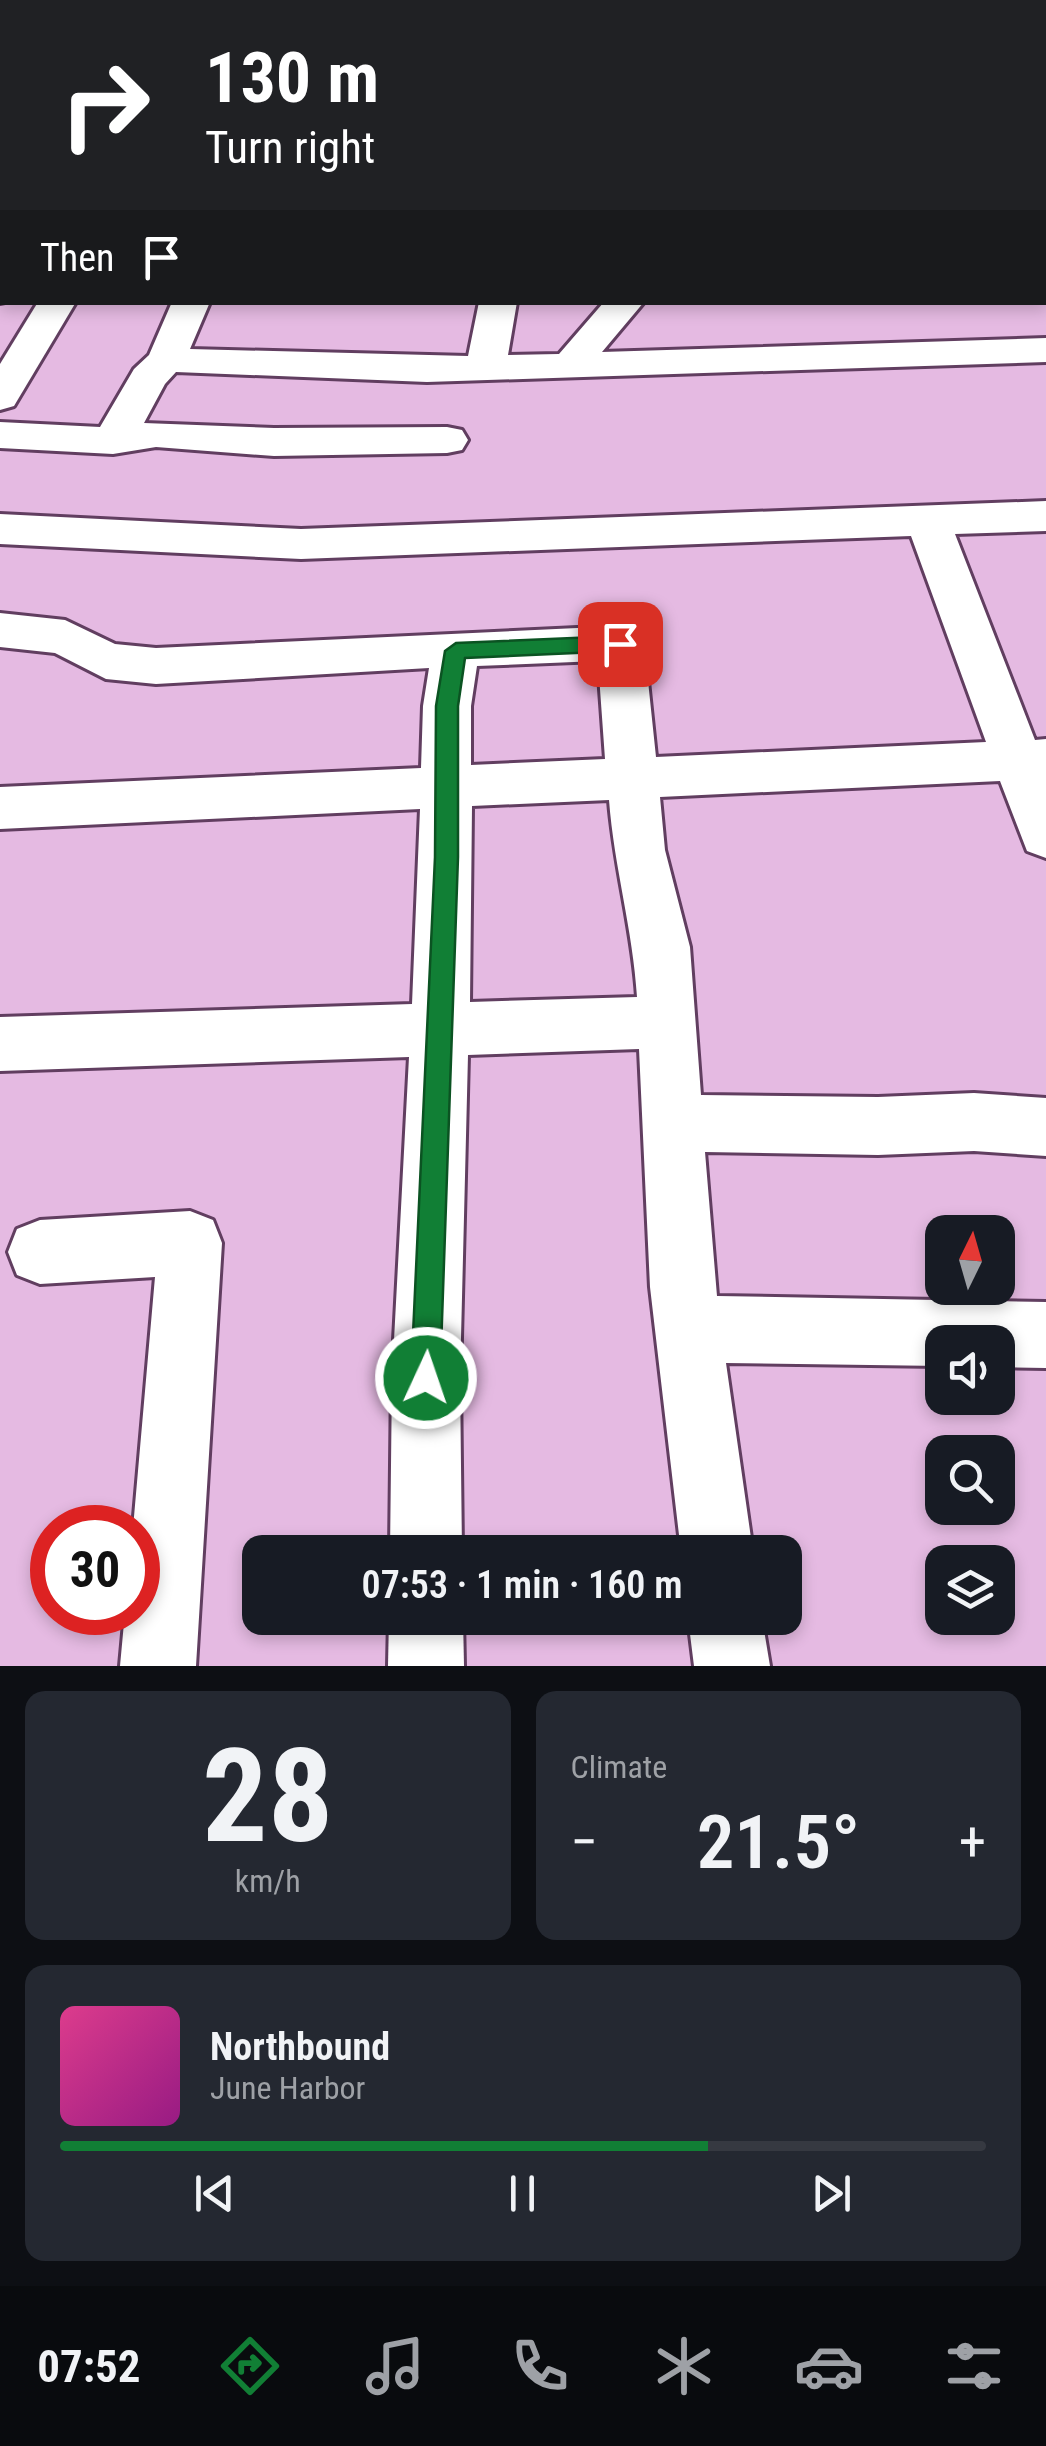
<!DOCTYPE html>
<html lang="en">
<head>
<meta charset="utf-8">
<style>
	body { margin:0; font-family:"Roboto Condensed",sans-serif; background:#242831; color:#f1f3f6; height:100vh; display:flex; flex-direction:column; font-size:38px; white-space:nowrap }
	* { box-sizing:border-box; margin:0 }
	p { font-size:32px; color:#9ea1a6 }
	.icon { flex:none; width:55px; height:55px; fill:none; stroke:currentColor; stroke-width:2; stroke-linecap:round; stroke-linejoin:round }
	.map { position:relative; height:1666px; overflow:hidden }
	.drawer { display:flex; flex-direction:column; gap:25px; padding:25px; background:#0d0f14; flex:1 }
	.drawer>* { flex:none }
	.hud { position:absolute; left:0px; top:0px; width:1048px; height:305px; box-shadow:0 5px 15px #0003; background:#202124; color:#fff; overflow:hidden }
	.needle { width:65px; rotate:5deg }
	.buttons { position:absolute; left:925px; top:1215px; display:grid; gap:20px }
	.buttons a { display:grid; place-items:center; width:90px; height:90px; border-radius:20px; background:#171b24; box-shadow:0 5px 15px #0003; font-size:50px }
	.speed { position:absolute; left:30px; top:1505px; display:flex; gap:20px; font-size:50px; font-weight:700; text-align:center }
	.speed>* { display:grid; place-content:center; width:130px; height:130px; border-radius:50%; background:#171b24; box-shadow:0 5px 15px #0003; line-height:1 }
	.speed .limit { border:15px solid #d22; background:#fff; color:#111 }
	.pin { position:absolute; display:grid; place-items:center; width:85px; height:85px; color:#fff; margin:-42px; border-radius:20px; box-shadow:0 5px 15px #0006 }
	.me { position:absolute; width:110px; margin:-55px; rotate:3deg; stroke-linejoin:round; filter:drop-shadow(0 0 8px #0008) }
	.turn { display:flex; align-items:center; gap:35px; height:210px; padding:0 40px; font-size:45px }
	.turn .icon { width:130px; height:130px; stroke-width:2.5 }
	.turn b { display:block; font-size:70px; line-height:85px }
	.then { display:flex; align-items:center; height:95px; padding:0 40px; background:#0003; gap:20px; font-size:38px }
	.big { font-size:75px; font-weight:600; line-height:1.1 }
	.drawer .widget { flex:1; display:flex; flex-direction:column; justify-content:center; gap:15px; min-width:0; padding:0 35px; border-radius:20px; background:#242831 }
	.drawer .dial { align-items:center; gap:0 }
	.dial b { font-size:130px; line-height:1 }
	.song { display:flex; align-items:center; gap:30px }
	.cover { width:120px; height:120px; border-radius:15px; background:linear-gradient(135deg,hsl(330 70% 55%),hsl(310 70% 35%)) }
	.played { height:10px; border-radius:5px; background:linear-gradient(90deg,#117f35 70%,#363941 70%) }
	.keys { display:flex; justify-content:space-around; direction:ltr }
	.heat { display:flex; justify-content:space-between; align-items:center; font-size:55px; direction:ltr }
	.drawer .tiles { flex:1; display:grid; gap:25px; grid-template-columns:1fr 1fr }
	.widget:last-child { grid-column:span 2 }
	.trip { position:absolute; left:242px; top:1535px; width:560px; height:100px; border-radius:20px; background:#171b24; box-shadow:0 5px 15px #0003; font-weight:600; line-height:100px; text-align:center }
	.dock { display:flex; height:160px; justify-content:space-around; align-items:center; background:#090b0e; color:#9ea1a6 }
	.dock .icon { width:70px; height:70px }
	.dock .active { color:#117f35 }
	.dock b { font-size:45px; color:#f1f3f6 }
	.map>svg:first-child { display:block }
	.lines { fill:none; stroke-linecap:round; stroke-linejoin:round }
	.minor-casing { stroke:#613e60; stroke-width:6 }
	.highway-casing { stroke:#613e60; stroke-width:5 }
	.minor { fill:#fff; fill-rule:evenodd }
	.highway { fill:#fff; fill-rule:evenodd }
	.route { fill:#117f35; stroke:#0b5322; stroke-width:2.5 }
</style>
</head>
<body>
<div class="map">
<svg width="1046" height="1666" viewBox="0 0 1046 1666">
	<rect width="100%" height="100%" fill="#e5bae2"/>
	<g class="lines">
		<g class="minor-casing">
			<g id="minor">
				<polygon points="594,0 624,0 624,2 595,2"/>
				<polygon points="653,0 765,0 767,2 655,2"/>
				<rect x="0" y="31" width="2" height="18"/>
				<polygon points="2,98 2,121 0,122 0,99"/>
				<rect x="0" y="139" width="2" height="20"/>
				<polygon points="0,196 2,197 2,218 0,218"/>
				<polygon points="0,281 5,302 0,303"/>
				<polygon points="38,302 76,302 14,406 0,410 0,364"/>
				<polygon points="172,302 210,302 190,349 468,356 479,302 517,302 508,355 559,354 604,302 644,302 602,352 1046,338 1046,362 427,382 176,372 165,384 144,423 274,428 447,427 462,430 468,440 462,450 447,453 274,456 156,447 113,454 0,448 0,422 100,427 134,369 149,355"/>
				<path d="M1046,501V531L955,534L1035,740L1046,739V858L1027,851L1000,781L660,797L665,850L690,947L701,1095L878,1097L974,1093L1046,1098V1156L974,1151L878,1155L705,1152L717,1296L1046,1302V1368L998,1367V1342H942V1366L726,1363L753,1552H681L650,1287L639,1049L468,1055L460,1378L462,1552H390L392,1378L409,1057L0,1071V1017L412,1004L420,809L0,829V787L421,768L423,706L429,668L156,684L106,679L55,653L0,647V613L65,620L115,644L156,648L620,626L637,631L644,643L656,757L986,742L911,536L301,559L0,544V514L301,529ZM598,661L605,759L471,765V706L477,666ZM609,800C614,867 633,930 637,997L470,1002L472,806Z"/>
				<polygon points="190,1211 213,1220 222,1243 196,1666 120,1666 125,1612 138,1612 138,1528 133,1528 155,1277 40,1284 17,1275 8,1252 17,1229 40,1220"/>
				<polygon points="389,1618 463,1618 464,1666 388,1666"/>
				<polygon points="688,1618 762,1618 770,1666 694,1666"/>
			</g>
		</g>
		<g class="highway-casing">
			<g id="highway">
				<polygon points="976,0 1006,0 1007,2 977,2"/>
				<rect x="1045" y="87" width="1" height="22"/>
				<polygon points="1045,144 1046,145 1046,168 1045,167"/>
			</g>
		</g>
		<use href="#minor" class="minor"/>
		<use href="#highway" class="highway"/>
	</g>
	<polygon class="route" points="620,636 630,644 620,651 465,658 458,706 458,857 440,1378 436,1388 426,1392 415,1388 411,1378 435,857 436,706 445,651 456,643"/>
</svg>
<div class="buttons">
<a><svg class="needle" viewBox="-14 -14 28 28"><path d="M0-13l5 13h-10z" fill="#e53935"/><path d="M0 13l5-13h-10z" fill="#9ea1a6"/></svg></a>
<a><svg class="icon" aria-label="sound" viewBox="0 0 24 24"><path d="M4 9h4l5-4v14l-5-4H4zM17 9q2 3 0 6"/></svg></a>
<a><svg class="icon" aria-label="search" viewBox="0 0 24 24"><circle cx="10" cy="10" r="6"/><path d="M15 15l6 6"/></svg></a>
<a><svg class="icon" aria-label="layers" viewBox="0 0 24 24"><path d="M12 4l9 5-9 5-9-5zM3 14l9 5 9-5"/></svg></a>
</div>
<div class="speed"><div class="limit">30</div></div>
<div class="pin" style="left:620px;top:644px;background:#d93025"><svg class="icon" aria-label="arrive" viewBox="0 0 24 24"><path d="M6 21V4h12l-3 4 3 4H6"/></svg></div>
<svg class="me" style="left:426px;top:1378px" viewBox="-20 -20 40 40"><circle r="17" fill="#117f35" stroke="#fff" stroke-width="3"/><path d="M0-11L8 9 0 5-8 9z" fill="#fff"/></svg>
<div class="trip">07:53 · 1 min · 160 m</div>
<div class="hud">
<div class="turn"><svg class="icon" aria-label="right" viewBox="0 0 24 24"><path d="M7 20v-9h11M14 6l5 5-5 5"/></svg><div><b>130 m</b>Turn right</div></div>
<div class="then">Then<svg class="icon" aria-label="arrive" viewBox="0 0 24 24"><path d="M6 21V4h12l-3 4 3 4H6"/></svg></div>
</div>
</div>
<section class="drawer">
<div class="tiles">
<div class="widget dial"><b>28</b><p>km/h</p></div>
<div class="widget"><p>Climate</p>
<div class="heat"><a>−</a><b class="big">21.5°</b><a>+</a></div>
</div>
<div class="widget">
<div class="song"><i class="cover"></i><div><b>Northbound</b><p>June Harbor</p></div></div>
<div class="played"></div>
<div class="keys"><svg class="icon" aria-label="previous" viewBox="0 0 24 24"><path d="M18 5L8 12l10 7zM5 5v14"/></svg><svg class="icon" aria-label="pause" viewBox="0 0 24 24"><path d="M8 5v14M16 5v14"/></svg><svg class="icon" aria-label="next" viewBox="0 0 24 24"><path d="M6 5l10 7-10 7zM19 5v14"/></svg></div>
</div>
</div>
</section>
<nav class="dock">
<b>07:52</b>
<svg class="icon active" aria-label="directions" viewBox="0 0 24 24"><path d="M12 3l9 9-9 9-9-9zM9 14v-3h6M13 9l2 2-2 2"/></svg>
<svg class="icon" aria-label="music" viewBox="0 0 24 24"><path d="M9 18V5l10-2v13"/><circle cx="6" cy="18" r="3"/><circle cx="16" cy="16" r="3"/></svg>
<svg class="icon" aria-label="phone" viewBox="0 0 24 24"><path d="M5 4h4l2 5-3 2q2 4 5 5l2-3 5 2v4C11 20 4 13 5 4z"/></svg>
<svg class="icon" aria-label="climate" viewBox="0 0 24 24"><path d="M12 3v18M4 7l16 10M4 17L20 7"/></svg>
<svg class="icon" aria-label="car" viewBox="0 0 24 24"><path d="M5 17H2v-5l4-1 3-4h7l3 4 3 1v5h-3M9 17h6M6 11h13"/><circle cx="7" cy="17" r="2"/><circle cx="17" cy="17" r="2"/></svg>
<svg class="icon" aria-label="filters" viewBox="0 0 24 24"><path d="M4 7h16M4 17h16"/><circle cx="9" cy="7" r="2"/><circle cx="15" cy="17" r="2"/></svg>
</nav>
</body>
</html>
